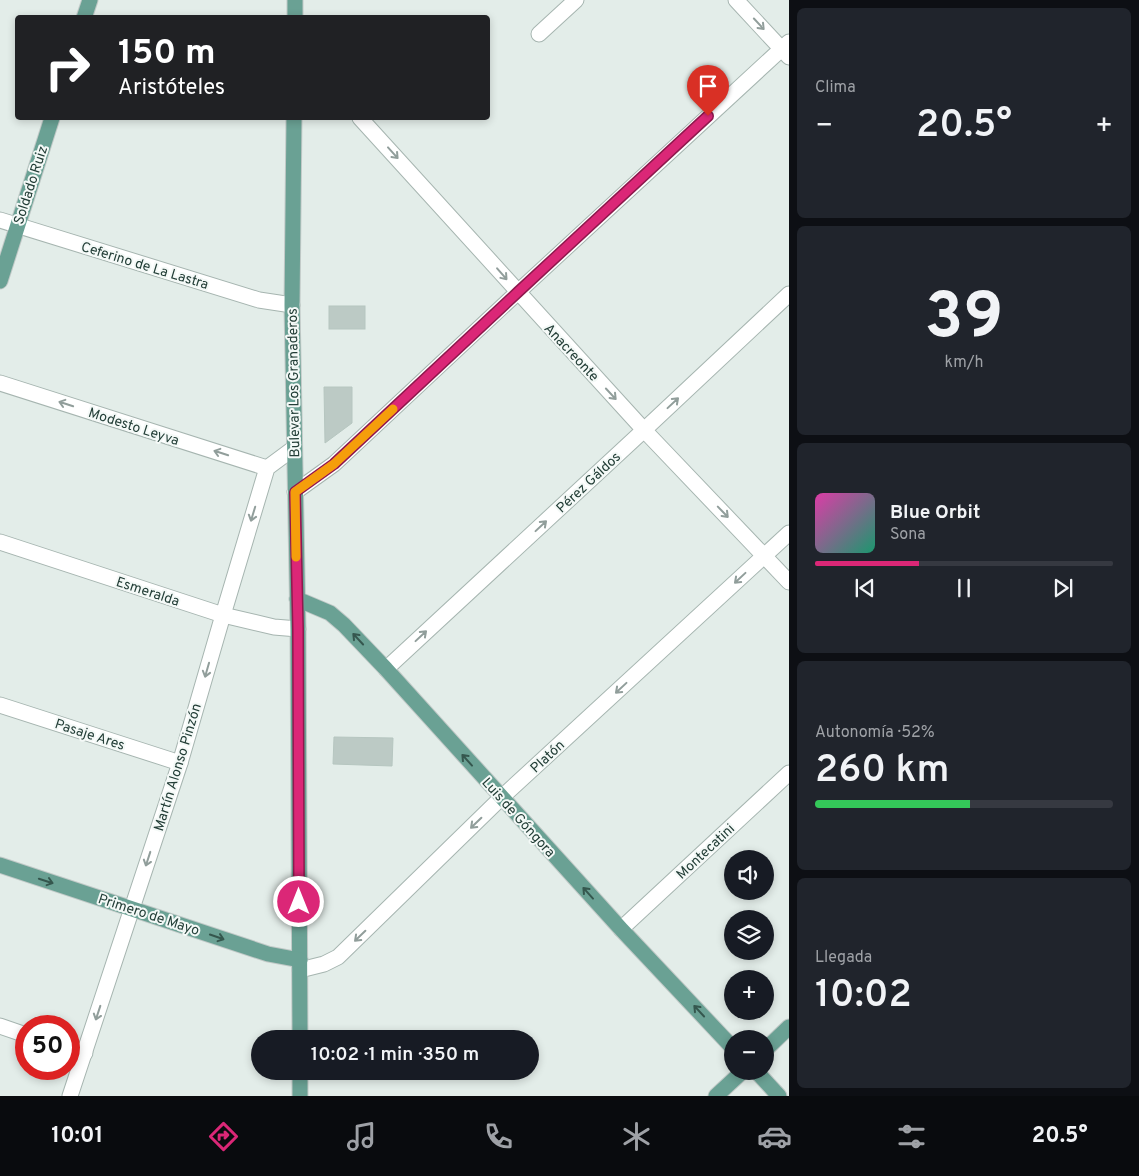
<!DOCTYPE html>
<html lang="es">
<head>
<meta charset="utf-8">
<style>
	body { margin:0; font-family:Overpass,sans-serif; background:#20242c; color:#f1f3f6; height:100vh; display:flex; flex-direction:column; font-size:19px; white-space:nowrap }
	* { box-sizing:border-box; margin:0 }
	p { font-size:16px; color:#9ea1a6 }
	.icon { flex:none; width:28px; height:28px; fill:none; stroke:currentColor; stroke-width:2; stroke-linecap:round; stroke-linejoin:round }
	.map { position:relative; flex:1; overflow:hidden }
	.side { display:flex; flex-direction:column; gap:8px; padding:8px; background:#0d0f14; width:350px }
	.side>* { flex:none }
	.hud { position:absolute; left:15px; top:15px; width:475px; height:105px; border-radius:5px; box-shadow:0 2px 8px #0003; background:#202124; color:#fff; overflow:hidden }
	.fabs { position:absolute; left:724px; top:850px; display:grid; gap:10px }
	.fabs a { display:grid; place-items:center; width:50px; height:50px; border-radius:50%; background:#171b24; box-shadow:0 2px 8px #0003; font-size:25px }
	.speed { position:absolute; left:15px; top:1015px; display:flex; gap:10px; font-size:25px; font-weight:700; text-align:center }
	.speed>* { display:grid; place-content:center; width:65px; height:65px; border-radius:50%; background:#171b24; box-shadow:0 2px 8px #0003; line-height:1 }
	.speed .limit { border:8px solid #d22; background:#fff; color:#111 }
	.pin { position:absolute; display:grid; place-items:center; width:42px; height:42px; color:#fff; margin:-51px -21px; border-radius:50% 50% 50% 0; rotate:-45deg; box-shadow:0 0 5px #0007 }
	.pin .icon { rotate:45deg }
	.me { position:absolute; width:55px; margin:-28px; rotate:0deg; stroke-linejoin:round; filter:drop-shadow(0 0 4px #0008) }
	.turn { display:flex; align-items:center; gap:18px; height:105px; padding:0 20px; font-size:22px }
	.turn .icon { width:65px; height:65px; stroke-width:2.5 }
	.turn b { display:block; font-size:35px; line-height:42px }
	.big { font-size:38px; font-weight:600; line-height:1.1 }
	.side .widget { flex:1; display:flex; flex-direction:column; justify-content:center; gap:8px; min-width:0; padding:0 18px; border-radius:8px; background:#20242c }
	.side .dial { align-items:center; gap:0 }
	.dial b { font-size:65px; line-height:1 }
	.song { display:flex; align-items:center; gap:15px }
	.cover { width:60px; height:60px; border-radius:8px; background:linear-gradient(135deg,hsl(320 70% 55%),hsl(160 70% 35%)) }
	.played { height:5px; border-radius:2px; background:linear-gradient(90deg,#db2777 35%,#363941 35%) }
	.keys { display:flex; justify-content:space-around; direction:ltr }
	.heat { display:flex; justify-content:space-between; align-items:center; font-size:28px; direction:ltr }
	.charge { height:8px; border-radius:4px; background:linear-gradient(90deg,#34c759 52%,#363941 0) }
	.trip { position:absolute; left:251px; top:1030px; width:288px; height:50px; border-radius:25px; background:#171b24; box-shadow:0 2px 8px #0003; font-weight:600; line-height:50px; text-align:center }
	.tabs { display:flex; height:80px; justify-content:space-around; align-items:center; background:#090b0e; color:#9ea1a6 }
	.tabs .icon { width:35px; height:35px }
	.tabs .active { color:#db2777 }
	.tabs b { font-size:22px; color:#f1f3f6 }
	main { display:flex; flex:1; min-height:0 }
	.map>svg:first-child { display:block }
	.building { fill:#bccac5; stroke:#b6c6c0 }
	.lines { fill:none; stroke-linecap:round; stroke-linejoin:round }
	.minor-casing { stroke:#a6b5b0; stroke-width:17 }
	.major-casing { stroke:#c1c9c7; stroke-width:17 }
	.minor { stroke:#fff; stroke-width:15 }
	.major { stroke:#6aa194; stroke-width:15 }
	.oneway { stroke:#919e9b }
	.oneway2 { stroke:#35574e }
	.route-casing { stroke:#8e194d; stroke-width:12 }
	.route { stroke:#db2777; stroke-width:9 }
	.slow { stroke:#f59e0b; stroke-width:9 }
	.labels { text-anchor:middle; stroke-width:4; stroke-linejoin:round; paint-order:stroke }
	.street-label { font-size:14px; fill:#233e37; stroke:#f4f9f7 }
</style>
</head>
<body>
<main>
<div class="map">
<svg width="789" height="1096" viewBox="0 0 789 1096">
	<rect width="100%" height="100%" fill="#e3ede9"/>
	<g class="building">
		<rect x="329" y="306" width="36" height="23"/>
		<polygon points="324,387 352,387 352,423 325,443"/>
		<polygon points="334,737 393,738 392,766 333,764"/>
	</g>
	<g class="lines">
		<g class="minor-casing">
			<g id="minor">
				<polyline points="736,0 789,57"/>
				<polyline points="539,34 576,0"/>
				<polyline points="360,118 644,430 789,582"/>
				<polyline points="0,220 259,300 292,305"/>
				<polyline points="0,383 267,468"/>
				<polyline points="295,492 334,464 518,292 789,42"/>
				<polyline points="0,542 223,615 274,627 298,629"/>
				<polyline points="386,669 644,430 789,294"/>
				<polyline points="0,705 180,763"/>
				<polyline points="621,929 789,773"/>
				<polyline points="300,970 324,964 338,957 501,798 789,533"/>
				<polyline points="0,1026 26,1035"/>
				<polyline points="69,1048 85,1053"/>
				<polyline points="70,1096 180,763 223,615 267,468 294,448"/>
			</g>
		</g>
		<g class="major-casing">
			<g id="major">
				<polyline points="84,18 90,0"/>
				<polyline points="295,18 295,0"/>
				<polyline points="294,118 292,305 298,629 300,1039"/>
				<polyline points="0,281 52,118"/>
				<polyline points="297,599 330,613 344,625 386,669 621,929 732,1047"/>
				<polyline points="0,865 268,954 300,960"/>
				<polyline points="765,1050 789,1027"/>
				<polyline points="300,1071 300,1096"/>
				<polyline points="756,1071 779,1096"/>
				<polyline points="716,1096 743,1071"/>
			</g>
		</g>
		<use href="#minor" class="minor"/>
		<use href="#major" class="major"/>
	</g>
	<defs><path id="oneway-shaft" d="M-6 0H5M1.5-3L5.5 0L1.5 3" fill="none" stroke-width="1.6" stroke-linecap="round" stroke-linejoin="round" transform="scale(1.25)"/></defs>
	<g class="oneway">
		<use href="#oneway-shaft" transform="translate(759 24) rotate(47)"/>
		<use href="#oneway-shaft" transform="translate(393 153) rotate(48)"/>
		<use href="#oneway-shaft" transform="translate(502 274) rotate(49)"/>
		<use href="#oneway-shaft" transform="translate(611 394) rotate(47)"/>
		<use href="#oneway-shaft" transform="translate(673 403) rotate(-43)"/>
		<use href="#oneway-shaft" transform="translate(66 404) rotate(-162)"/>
		<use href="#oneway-shaft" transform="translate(221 453) rotate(-162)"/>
		<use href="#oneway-shaft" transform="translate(723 512) rotate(46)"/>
		<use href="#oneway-shaft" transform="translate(253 514) rotate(107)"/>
		<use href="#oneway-shaft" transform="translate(541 526) rotate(-43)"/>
		<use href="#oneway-shaft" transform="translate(740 578) rotate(137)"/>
		<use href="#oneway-shaft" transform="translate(421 636) rotate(-43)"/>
		<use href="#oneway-shaft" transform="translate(207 670) rotate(106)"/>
		<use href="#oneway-shaft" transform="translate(621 688) rotate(137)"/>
		<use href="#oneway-shaft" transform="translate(476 823) rotate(136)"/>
		<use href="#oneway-shaft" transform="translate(148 859) rotate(108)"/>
		<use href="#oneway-shaft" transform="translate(360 936) rotate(136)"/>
		<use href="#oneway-shaft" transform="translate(98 1013) rotate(108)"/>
	</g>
	<g class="oneway2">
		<use href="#oneway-shaft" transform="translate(358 639) rotate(-133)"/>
		<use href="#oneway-shaft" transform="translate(467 760) rotate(-132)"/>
		<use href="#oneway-shaft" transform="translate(46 881) rotate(18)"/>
		<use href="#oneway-shaft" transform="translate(588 893) rotate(-132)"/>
		<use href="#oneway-shaft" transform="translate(217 937) rotate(19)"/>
		<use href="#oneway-shaft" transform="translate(699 1011) rotate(-133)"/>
	</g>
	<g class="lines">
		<g class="route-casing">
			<polyline id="route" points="299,902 298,629 295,492 334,464 518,292 708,116"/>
		</g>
		<use href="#route" class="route"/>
		<polyline class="slow" points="296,557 295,492 334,464 393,409"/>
	</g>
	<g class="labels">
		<g class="street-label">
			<text transform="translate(30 185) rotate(-72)" y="5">Soldado Ruiz</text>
			<text transform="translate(145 265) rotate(17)" y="5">Ceferino de La Lastra</text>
			<text transform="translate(572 352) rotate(47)" y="5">Anacreonte</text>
			<text transform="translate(293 383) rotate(-91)" y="5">Bulevar Los Granaderos</text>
			<text transform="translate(134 426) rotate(18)" y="5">Modesto Leyva</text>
			<text transform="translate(588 482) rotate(-43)" y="5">Pérez Gáldos</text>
			<text transform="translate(148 591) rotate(18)" y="5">Esmeralda</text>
			<text transform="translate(90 734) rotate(18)" y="5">Pasaje Ares</text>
			<text transform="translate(547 756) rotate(-43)" y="5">Platón</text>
			<text transform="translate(177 767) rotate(-73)" y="5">Martín Alonso Pinzón</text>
			<text transform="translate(519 817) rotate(48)" y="5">Luis de Góngora</text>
			<text transform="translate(705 851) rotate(-43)" y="5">Montecatini</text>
			<text transform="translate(149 914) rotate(18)" y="5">Primero de Mayo</text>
		</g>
	</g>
</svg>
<div class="fabs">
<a><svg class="icon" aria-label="sound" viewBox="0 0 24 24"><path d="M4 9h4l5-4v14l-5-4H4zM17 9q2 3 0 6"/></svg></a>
<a><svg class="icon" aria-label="layers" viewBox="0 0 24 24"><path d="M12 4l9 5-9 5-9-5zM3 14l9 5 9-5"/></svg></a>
<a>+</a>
<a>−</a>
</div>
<div class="speed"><div class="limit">50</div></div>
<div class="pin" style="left:708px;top:116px;background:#d93025"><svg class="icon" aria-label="arrive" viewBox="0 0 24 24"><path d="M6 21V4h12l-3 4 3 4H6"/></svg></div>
<svg class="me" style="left:299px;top:902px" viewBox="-20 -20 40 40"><circle r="17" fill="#db2777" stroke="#fff" stroke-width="3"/><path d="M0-11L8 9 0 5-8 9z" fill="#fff"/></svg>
<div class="trip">10:02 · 1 min · 350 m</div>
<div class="hud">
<div class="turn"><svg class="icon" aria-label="right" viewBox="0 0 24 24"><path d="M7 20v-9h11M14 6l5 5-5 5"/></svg><div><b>150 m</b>Aristóteles</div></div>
</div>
</div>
<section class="side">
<div class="widget"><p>Clima</p>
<div class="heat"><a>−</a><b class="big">20.5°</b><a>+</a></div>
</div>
<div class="widget dial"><b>39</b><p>km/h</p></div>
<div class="widget">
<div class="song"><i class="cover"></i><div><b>Blue Orbit</b><p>Sona</p></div></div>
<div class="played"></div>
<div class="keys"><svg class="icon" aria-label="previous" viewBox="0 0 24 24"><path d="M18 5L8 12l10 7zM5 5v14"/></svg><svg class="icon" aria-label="pause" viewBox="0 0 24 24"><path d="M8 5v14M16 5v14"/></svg><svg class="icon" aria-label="next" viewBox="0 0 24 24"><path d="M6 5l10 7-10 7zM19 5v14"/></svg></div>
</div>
<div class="widget"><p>Autonomía · 52%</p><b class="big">260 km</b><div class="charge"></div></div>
<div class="widget"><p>Llegada</p><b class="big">10:02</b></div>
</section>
</main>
<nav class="tabs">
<b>10:01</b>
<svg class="icon active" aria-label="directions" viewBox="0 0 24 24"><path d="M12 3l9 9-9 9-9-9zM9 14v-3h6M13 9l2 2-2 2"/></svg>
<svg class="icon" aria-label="music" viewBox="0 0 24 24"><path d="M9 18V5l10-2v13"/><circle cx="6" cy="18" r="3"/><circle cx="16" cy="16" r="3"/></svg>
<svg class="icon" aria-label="phone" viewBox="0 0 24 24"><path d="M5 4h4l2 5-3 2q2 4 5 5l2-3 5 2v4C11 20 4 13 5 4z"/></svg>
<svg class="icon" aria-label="climate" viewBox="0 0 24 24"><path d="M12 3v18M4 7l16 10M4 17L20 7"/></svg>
<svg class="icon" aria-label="car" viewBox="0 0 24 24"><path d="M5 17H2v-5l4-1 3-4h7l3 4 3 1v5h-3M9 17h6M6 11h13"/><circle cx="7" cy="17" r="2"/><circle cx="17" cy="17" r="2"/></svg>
<svg class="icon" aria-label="filters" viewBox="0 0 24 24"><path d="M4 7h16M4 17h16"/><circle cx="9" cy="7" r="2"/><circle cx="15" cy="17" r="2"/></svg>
<b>20.5°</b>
</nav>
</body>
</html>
